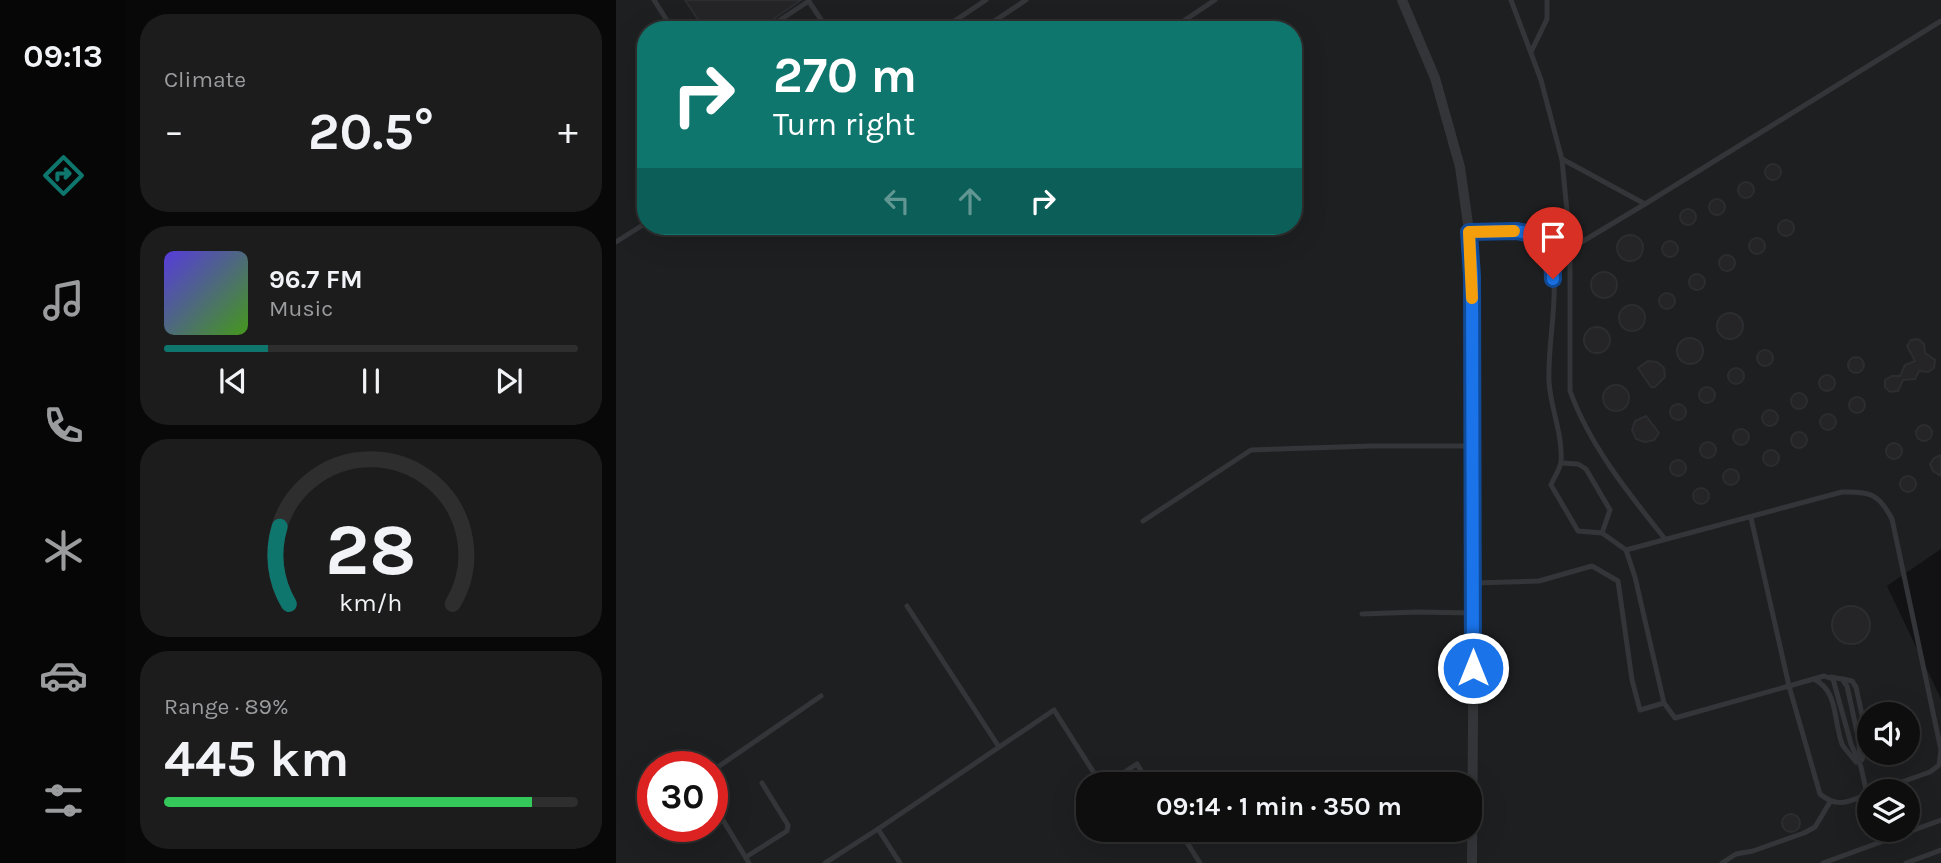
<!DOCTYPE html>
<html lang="en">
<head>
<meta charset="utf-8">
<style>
	body { margin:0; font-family:Karla,sans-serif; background:#1c1c1d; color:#f1f3f6; height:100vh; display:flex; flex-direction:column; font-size:26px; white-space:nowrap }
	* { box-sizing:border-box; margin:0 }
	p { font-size:23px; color:#9b9c9e }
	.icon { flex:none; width:38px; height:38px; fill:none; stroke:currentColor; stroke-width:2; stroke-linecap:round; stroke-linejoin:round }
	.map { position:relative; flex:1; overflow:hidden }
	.details { display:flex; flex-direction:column; gap:14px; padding:14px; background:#080808; width:490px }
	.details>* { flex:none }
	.hud { position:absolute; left:21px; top:21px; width:665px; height:214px; border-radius:28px; box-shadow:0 7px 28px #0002,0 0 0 2px #2e2e2f; background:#0f766e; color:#fff; overflow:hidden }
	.controls { position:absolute; left:1241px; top:702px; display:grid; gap:14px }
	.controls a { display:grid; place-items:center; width:63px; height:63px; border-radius:50%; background:#0e0e0f; box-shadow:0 7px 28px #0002,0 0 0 2px #2e2e2f; font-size:35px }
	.speed { position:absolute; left:21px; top:751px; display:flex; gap:14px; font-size:35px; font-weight:700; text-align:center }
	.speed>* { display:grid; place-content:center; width:91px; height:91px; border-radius:50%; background:#0e0e0f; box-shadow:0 7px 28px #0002,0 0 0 2px #2e2e2f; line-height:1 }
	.speed .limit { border:10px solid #d22; background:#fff; color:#111 }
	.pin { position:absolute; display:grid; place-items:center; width:60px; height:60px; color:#fff; margin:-72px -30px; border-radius:50% 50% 50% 0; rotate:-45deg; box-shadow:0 0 7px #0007 }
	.pin .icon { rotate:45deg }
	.me { position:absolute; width:77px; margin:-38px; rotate:0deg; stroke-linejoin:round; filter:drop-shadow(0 0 5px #0008) }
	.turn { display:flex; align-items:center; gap:24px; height:147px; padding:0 21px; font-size:32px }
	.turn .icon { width:91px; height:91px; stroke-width:2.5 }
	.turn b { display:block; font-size:49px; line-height:60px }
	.lanes { display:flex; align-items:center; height:66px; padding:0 21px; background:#0003; justify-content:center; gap:35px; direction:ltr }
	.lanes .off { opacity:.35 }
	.big { font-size:52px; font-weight:700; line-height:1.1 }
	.details .card { flex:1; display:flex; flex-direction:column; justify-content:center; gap:10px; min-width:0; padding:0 24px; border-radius:28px; background:#1c1c1d }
	.details .dial { align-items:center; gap:0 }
	.dial svg { height:182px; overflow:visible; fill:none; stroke:#2e2e2f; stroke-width:7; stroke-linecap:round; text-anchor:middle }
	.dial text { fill:#f1f3f6; stroke:none }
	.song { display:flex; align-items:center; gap:21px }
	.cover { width:84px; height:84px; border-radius:10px; background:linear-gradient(135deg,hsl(250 70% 55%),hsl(100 70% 35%)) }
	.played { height:7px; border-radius:4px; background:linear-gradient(90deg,#0f766e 25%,#2e2e2f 25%) }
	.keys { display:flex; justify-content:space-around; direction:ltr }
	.heat { display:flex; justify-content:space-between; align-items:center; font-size:38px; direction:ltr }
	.charge { height:10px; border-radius:5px; background:linear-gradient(90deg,#34c759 89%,#2e2e2f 0) }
	.trip { position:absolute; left:460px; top:772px; width:406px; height:70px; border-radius:28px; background:#0e0e0f; box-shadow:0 7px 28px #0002,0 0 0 2px #2e2e2f; font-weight:700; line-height:70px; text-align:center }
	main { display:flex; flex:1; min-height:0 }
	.menu { display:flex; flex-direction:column; width:126px; justify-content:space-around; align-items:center; background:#060606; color:#9b9c9e }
	.menu .icon { width:49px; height:49px }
	.menu .selected { color:#0f766e }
	.menu b { font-size:32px; color:#f1f3f6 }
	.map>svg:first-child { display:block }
	.built { fill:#1e1f21; fill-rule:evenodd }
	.building { fill:#252528; stroke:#2c2d30; stroke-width:2 }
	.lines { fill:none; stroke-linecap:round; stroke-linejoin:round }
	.lane { stroke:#333538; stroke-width:5 }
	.street { stroke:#333538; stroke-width:10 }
	.route-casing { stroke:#114b97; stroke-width:18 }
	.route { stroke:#1a73e8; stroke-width:12 }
	.slow { stroke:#f59e0b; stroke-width:12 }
</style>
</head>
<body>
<main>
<nav class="menu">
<b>09:13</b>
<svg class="icon selected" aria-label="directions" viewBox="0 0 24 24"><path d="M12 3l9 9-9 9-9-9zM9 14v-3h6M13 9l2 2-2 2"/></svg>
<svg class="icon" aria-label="music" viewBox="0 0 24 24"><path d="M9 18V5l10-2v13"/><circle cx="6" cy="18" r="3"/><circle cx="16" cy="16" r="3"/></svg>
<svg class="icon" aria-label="phone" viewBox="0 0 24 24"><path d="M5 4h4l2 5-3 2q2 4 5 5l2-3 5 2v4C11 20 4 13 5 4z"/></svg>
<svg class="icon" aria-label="climate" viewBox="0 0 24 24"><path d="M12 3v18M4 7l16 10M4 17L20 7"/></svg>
<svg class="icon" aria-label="car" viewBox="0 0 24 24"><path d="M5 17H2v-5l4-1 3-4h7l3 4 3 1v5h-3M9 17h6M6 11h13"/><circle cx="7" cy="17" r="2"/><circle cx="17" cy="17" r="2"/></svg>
<svg class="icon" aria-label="filters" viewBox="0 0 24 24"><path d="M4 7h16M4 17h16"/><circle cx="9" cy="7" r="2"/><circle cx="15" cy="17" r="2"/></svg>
</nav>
<section class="details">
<div class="card"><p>Climate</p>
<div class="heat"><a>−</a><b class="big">20.5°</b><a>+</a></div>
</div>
<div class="card">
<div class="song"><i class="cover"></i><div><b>96.7 FM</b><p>Music</p></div></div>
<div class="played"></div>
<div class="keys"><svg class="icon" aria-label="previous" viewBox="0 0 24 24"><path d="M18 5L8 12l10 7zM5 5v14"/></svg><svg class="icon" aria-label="pause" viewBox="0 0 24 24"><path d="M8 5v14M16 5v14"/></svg><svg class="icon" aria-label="next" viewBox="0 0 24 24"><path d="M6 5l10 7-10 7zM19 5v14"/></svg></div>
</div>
<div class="card dial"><svg viewBox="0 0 100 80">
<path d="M14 69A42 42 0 1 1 86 69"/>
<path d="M14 69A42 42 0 0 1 10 35" stroke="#0f766e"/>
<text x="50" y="56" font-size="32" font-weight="700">28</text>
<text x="50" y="72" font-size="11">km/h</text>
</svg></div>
<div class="card"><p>Range · 89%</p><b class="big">445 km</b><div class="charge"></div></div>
</section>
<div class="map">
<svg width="1325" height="863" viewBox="0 0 1325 863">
	<rect width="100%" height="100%" fill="#121214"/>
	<path class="built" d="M0,0H1325V549L1271,586L1325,699V863H0ZM30,30H677V226H30ZM1253,714H1292V752H1253ZM37,766H96V826H37ZM472,784H854V830H472ZM1253,791H1292V830H1253Z"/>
	<g class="building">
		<polygon points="69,0 185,0 141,30 89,30"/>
		<circle cx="1157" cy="172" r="8"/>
		<circle cx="1130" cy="190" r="8"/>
		<circle cx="1101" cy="207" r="8"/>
		<circle cx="1072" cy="217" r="8"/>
		<circle cx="1170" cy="228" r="8"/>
		<circle cx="1014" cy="248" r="13"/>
		<circle cx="1141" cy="246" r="8"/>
		<circle cx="1054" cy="249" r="8"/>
		<circle cx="1111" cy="263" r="8"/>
		<circle cx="988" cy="285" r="13"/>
		<circle cx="1081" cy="282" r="8"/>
		<circle cx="1051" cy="301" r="8"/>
		<circle cx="1016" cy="318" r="13"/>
		<circle cx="1114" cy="326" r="13"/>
		<circle cx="981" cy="340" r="13"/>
		<circle cx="1074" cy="351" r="13"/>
		<polygon points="1302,339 1308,344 1309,353 1319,360 1318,368 1312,372 1303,371 1299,379 1287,380 1282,391 1274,392 1269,387 1269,380 1276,376 1284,376 1289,365 1299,361 1291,346 1295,340"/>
		<circle cx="1149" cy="358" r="8"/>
		<circle cx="1240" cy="365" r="8"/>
		<polygon points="1032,361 1041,362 1048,368 1049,377 1039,387 1035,387 1022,368"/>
		<circle cx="1120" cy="376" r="8"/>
		<circle cx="1211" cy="383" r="8"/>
		<circle cx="1000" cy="398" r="13"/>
		<circle cx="1091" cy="395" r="8"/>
		<circle cx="1183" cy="401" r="8"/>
		<circle cx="1241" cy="405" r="8"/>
		<circle cx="1062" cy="412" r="8"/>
		<circle cx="1154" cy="418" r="8"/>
		<circle cx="1212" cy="422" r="8"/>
		<polygon points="1030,416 1043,433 1038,440 1029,442 1020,439 1016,430 1019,421"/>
		<circle cx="1308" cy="433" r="8"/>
		<circle cx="1125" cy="437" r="8"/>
		<circle cx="1183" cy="440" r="8"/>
		<circle cx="1092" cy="450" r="8"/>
		<circle cx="1278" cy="451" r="8"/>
		<circle cx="1155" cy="458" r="8"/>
		<polygon points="1325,455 1325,476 1317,471 1314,464 1318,458"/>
		<circle cx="1062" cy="468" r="8"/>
		<circle cx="1115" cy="477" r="8"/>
		<circle cx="1292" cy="484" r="8"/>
		<circle cx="1085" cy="496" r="8"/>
		<circle cx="1235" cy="625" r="19"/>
		<circle cx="1175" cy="823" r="9"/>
	</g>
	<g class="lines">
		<g class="lane">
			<polyline points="38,0 57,30"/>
			<polyline points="192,0 212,30"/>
			<path d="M895,0L925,80L946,160L954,242V391C974,446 1013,494 1049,539"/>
			<polyline points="153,30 152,28 193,1"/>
			<polyline points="325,30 370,0"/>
			<polyline points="365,30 410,0"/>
			<polyline points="554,30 599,0"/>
			<polyline points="915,52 931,19 931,0"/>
			<polyline points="946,159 1029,204 954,249"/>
			<polyline points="1029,204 1325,21"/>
			<path d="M853,232L900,231L928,237C949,280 931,334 933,381C934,407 947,434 945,461C945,468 938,477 935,485L962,531L986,533L1010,550"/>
			<polyline points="0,242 30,223"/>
			<polyline points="945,463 962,464 970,469 994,510 986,533"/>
			<polyline points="1135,518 1173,686 1208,676 1217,679 1235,744 1245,767 1251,794"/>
			<polyline points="527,521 635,450 756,446 856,446"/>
			<polyline points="858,583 923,581 976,566 1002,581 1016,680 1024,710 1048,703"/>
			<polyline points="291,606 383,747"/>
			<polyline points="746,614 801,612 857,613"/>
			<polyline points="1215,677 1226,679 1231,686 1243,741 1244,760"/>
			<path d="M1198,679C1223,692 1217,720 1226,744C1229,750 1236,756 1240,762"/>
			<polyline points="1227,679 1236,681 1240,687 1251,738 1246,760"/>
			<polyline points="96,771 205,696"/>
			<polyline points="490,784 521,764 533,784"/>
			<path d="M1253,794C1233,801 1222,809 1204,794L1173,686L1059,718L1048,703L1019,577L1010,550L1226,492C1254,491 1263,494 1276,519L1325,750L1323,765L1314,772L1260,791"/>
			<polyline points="96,802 133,863"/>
			<polyline points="262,829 438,710 485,784"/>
			<polyline points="563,830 584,863"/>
			<polyline points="130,857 171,831 172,825 146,783"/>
			<polyline points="209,863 262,829 284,863"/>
			<polyline points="1106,863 1120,854 1137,851 1188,833 1199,827 1214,802"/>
			<polyline points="1207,863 1325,820"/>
			<polyline points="1290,863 1325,850"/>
		</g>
		<polyline class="street" points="786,0 819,78 844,167 854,238 858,583 856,863"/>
	</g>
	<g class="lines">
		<g class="route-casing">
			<polyline id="route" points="857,668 856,276 853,232 901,231 928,237 936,253 937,279"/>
		</g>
		<use href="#route" class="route"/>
		<polyline class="slow" points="856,298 853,232 898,231"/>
	</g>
</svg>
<div class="controls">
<a><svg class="icon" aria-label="sound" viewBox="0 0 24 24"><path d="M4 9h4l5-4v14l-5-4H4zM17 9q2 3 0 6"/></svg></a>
<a><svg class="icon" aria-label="layers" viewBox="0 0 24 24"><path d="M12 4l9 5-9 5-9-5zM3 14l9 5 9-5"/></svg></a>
</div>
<div class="speed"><div class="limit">30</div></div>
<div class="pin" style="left:937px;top:279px;background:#d93025"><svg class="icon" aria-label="arrive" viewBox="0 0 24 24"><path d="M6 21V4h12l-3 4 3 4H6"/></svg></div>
<svg class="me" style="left:857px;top:668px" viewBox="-20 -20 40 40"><circle r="17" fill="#1a73e8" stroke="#fff" stroke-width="3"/><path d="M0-11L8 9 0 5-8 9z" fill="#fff"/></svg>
<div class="trip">09:14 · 1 min · 350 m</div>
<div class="hud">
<div class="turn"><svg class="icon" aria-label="right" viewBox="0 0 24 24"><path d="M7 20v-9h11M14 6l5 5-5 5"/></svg><div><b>270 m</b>Turn right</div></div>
<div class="lanes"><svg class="icon off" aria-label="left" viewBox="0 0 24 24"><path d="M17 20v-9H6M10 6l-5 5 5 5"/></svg><svg class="icon off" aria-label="ahead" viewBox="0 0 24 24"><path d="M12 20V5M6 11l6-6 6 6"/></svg><svg class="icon" aria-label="right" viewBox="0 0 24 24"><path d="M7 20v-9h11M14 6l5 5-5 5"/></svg></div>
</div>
</div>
</main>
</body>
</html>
